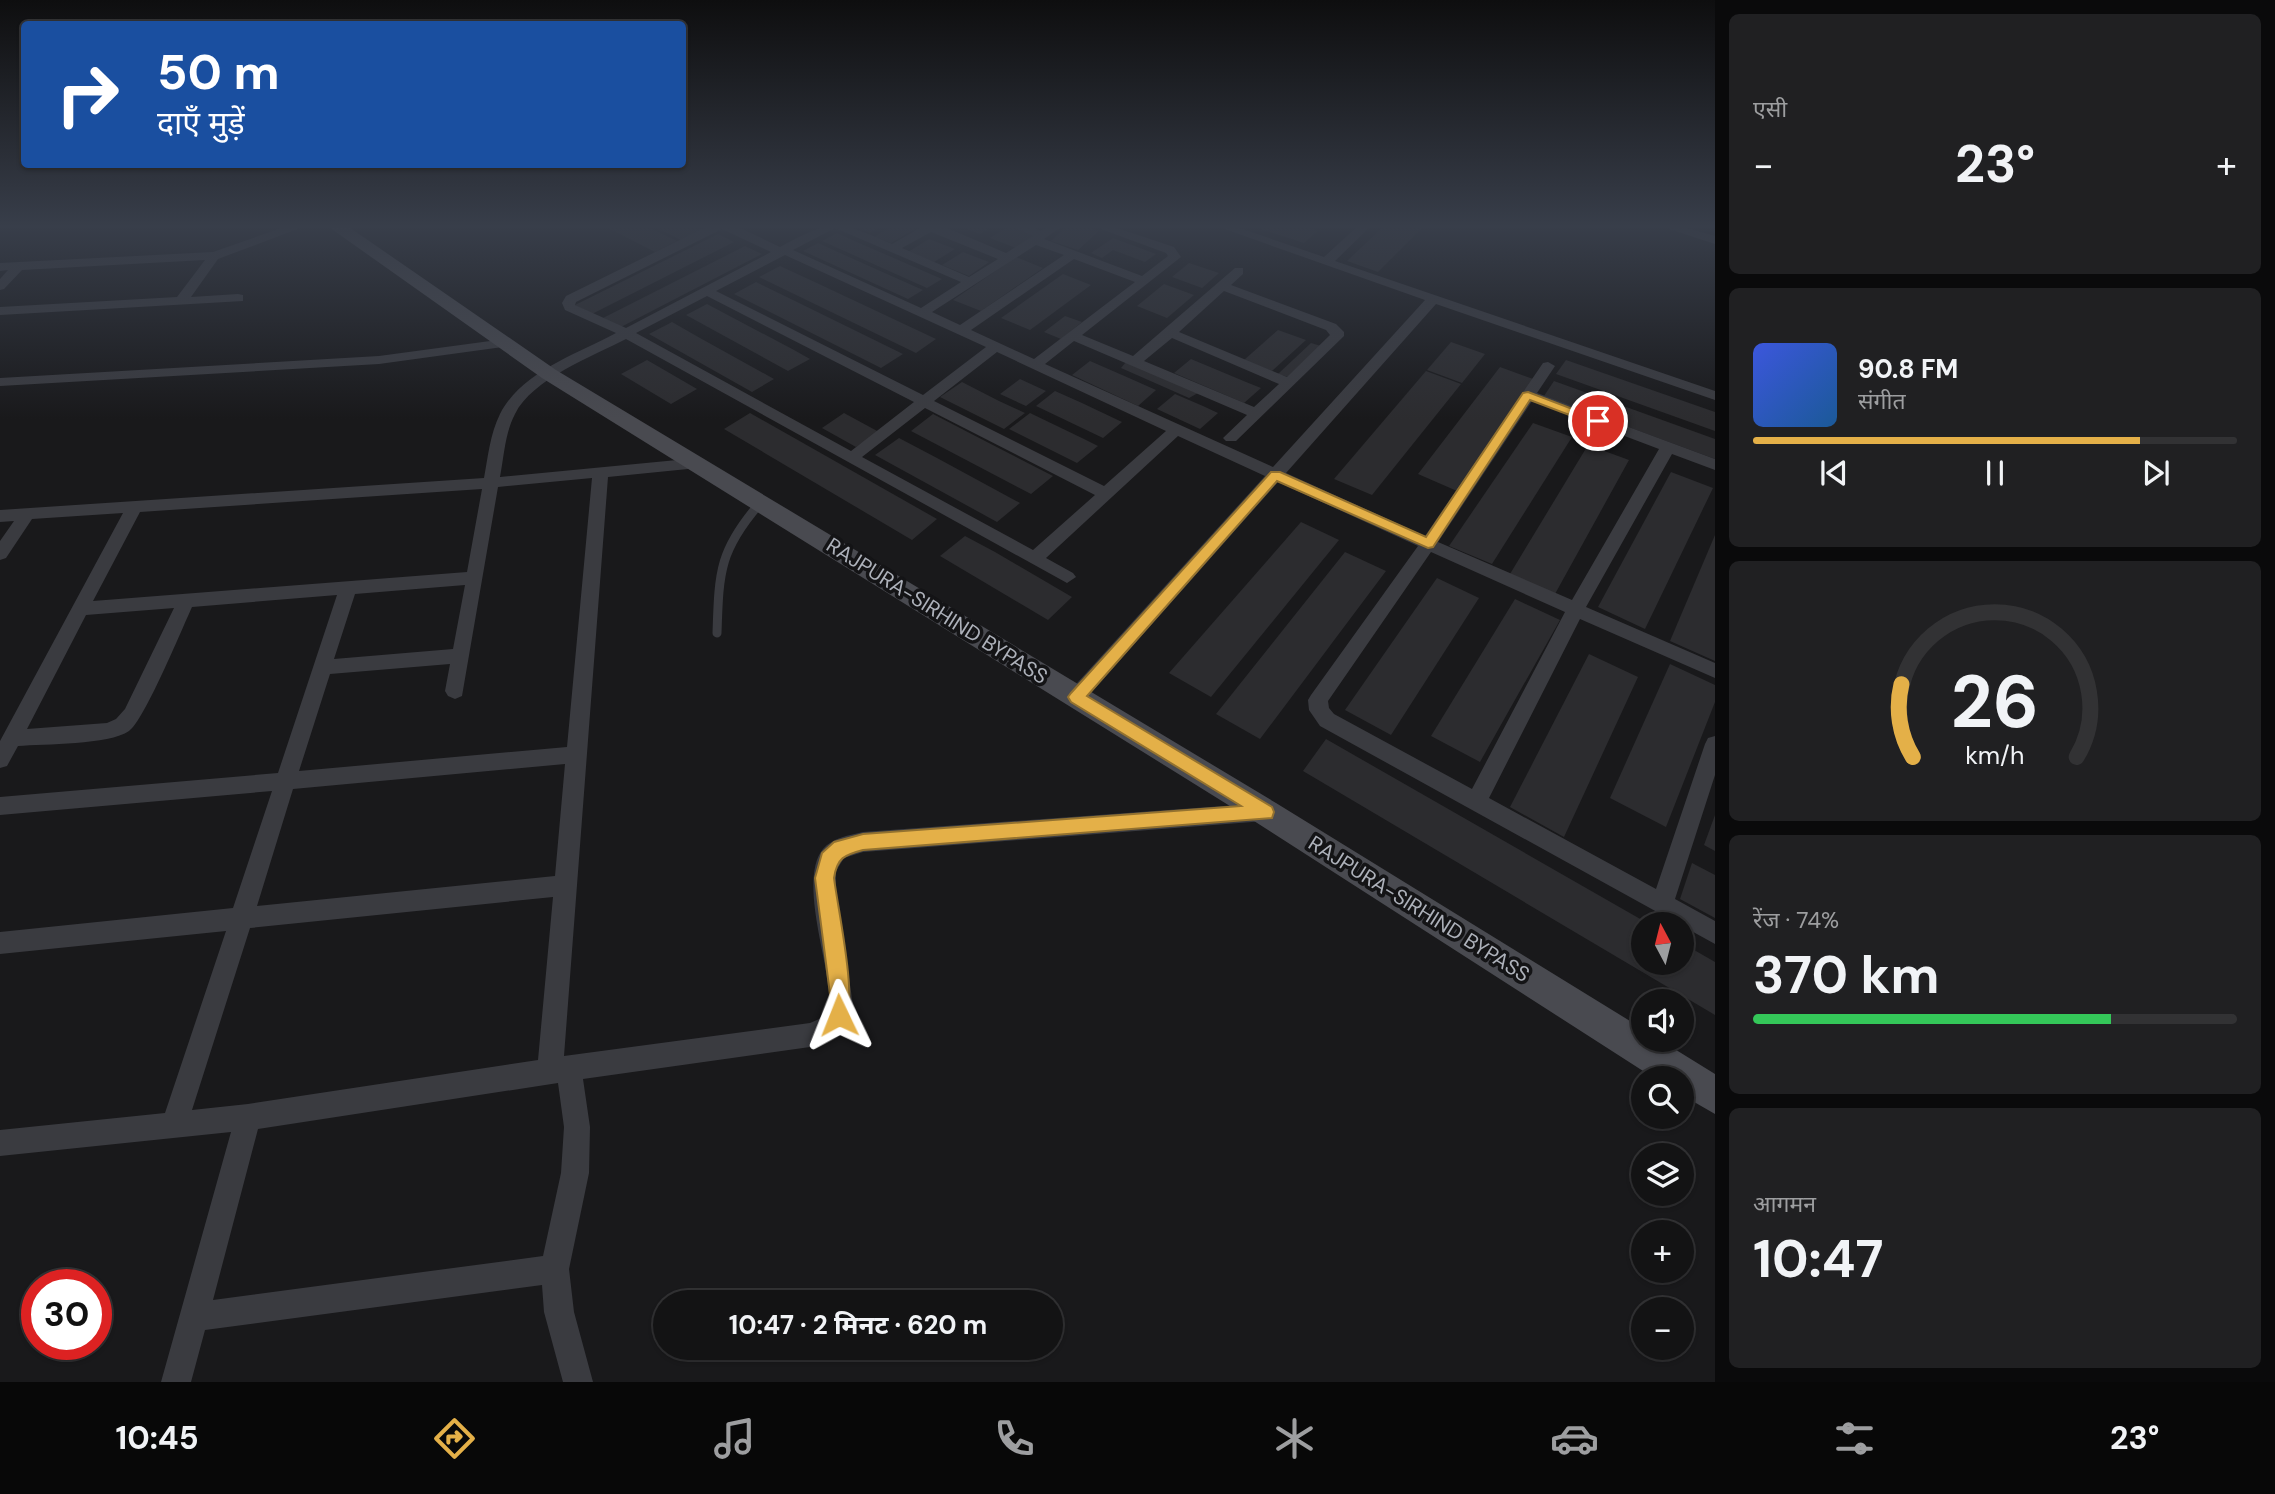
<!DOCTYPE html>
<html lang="hi">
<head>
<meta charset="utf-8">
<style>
	body { margin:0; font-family:"DM Sans","Noto Sans Devanagari",sans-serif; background:#202022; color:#f1f3f6; height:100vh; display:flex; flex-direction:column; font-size:26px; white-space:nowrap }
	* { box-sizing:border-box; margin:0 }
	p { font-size:23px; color:#9d9ea0 }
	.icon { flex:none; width:38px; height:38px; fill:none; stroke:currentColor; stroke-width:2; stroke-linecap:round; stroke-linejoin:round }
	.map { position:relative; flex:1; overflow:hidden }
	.drawer { display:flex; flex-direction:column; gap:14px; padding:14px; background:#0a0a0b; width:560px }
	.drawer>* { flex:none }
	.banner { position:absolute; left:21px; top:21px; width:665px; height:147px; border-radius:7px; box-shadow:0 2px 5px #0004,0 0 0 2px #323234; background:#1a4fa0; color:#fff; overflow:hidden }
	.needle { width:46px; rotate:353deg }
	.controls { position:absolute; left:1631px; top:912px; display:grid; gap:14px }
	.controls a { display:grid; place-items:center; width:63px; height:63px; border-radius:50%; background:#131314; box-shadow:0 2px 5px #0004,0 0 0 2px #323234; font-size:35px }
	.speed { position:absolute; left:21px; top:1269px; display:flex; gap:14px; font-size:35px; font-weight:700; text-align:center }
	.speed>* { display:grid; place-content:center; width:91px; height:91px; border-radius:50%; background:#131314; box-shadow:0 2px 5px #0004,0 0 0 2px #323234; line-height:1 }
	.speed .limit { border:10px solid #d22; background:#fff; color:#111 }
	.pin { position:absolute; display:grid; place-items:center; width:60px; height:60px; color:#fff; margin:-30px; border:4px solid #fff; border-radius:50%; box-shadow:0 2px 7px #0007 }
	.me { position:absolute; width:77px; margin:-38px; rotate:358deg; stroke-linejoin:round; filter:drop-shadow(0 0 5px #0008) }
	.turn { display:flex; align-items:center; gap:24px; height:147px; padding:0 21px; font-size:32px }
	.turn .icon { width:91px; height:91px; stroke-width:2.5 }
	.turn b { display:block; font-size:49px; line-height:60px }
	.big { font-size:52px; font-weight:700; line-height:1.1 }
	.drawer .widget { flex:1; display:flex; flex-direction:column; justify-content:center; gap:10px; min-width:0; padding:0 24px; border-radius:10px; background:#202022 }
	.drawer .dial { align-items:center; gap:0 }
	.dial svg { height:182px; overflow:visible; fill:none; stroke:#323234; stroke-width:7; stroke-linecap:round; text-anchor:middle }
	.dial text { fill:#f1f3f6; stroke:none }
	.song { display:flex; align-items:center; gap:21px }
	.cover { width:84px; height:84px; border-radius:10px; background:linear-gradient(135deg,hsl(230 70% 55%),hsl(210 70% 35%)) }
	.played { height:7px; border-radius:4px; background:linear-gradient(90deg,#e4b048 80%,#323234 80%) }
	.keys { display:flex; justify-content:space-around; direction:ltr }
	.heat { display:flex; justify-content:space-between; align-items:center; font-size:38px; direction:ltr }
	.charge { height:10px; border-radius:5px; background:linear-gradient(90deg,#34c759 74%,#323234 0) }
	.trip { position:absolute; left:653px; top:1290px; width:410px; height:70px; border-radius:35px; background:#131314; box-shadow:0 2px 5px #0004,0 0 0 2px #323234; font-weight:700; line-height:70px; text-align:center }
	.menu { display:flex; height:112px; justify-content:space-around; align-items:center; background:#080808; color:#9d9ea0 }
	.menu .icon { width:49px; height:49px }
	.menu .active { color:#e4b048 }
	.menu b { font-size:32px; color:#f1f3f6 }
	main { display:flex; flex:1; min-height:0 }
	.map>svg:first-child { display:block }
	.building { fill:#2c2c2f }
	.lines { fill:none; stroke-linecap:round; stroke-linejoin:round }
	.lane { stroke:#3a3b40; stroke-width:9 }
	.street { fill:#3a3b40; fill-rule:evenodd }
	.secondary { fill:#494a50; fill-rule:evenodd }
	.route { fill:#e4b048; stroke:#94722f; stroke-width:2 }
	.labels { text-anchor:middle; stroke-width:7; stroke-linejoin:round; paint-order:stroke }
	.street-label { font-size:21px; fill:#adb1ba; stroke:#141416 }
</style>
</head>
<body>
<main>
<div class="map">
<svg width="1715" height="1382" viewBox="0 0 1715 1382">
	<rect width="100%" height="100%" fill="#19191b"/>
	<g class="building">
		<polygon points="602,225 644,225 677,241 655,252"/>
		<polygon points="651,225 693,225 702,230 681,240"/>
		<polygon points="851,225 883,225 870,233"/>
		<polygon points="894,225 922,225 891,243 874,237"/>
		<polygon points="957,225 994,225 980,234"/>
		<polygon points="1010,225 1035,235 1016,248 990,238"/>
		<polygon points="1068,225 1083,225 1099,231 1078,250 1051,241"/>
		<polygon points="1302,225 1318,231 1304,243 1251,226"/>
		<polygon points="1385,225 1425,225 1378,272 1347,261"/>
		<polygon points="837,233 850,239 942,279 927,288 822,241"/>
		<polygon points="718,234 734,242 592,314 575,305"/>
		<polygon points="1113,238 1156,254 1145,262 1113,250 1102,258 1091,253"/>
		<polygon points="929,239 955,249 934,262 908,252"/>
		<polygon points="818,243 869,266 923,290 908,299 803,251"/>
		<polygon points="745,246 762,254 619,328 603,318"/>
		<polygon points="963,252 989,262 969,276 942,265"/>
		<polygon points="1016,257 1043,268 981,311 953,300"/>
		<polygon points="1189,263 1219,273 1202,288 1172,277"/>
		<polygon points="780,266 819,284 936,339 916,353 759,277"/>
		<polygon points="1063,274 1091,285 1030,330 1001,318"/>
		<polygon points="756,282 795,301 903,354 881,368 734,294"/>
		<polygon points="1164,284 1194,295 1167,318 1137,306"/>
		<polygon points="707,304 794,350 810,359 788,371 686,315"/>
		<polygon points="1065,316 1082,322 1061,339 1044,332"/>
		<polygon points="672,322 700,338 774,379 752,392 649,334"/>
		<polygon points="1278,330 1306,340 1272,371 1244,360"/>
		<polygon points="1451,342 1485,354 1462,383 1427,370"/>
		<polygon points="1311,343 1321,346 1288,377 1278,374"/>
		<polygon points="1191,359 1246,382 1261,388 1244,403 1174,373"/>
		<polygon points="647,360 666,371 697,389 671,404 621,374"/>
		<polygon points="1566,360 1715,412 1715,431 1556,374"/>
		<polygon points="1090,361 1129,378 1156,390 1138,406 1072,375"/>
		<polygon points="1126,362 1198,393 1189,398 1121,368"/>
		<polygon points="1500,367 1536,380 1457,491 1418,474"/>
		<polygon points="1426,371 1461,384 1372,495 1334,479"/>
		<polygon points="1020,379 1046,391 1026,406 1000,394"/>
		<polygon points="1554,381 1715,439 1715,459 1544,396"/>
		<polygon points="962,382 999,401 1025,413 1004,429 940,397"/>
		<polygon points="1055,391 1082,403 1122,422 1103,438 1036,406"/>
		<polygon points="1175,394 1203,406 1218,413 1200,429 1157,409"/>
		<polygon points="750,413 796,439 937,519 912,540 724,429"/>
		<polygon points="844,413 879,432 856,447 822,428"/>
		<polygon points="1030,413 1084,439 1098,446 1077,463 1009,429"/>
		<polygon points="933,414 985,441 1053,476 1031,494 911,431"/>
		<polygon points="1533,423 1572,437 1492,564 1449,546"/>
		<polygon points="899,438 937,458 1020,503 997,522 875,455"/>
		<polygon points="1588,445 1629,460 1555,594 1510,574"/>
		<polygon points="1671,472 1713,488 1645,629 1598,607"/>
		<polygon points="1301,522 1339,540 1211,697 1169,673"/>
		<polygon points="1715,535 1715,661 1670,641"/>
		<polygon points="965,536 995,552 1072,597 1048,620 940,556"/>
		<polygon points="1345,552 1386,571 1260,739 1216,714"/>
		<polygon points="1437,578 1479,598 1391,735 1345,710"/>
		<polygon points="1515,599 1560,620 1480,762 1431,736"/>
		<polygon points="1589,654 1638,677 1564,837 1510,807"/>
		<polygon points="1670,664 1715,685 1715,702 1666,827 1610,798"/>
		<polygon points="1326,739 1649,924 1643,924 1643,962 1682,962 1682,943 1715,962 1715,1015 1303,771"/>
		<polygon points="1715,815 1715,851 1704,845"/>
		<polygon points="1692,863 1715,875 1715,918 1680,899"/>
	</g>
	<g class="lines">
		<path class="lane" d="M717,633C719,572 719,550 761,502"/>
		<g class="street">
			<polygon points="290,225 308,225 218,259 191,297 238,294 243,295 243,301 0,315 0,307 177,297 205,260 22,270 4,289 0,290 0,279 8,270 0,271 0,263 213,252"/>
			<path d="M710,225H734L780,247C835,218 835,220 892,244L925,225H940L1006,253L1033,236L1010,225H1027L1041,231L1050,225H1064L1044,239L1142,276L1168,256L1166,253L1090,225H1108L1174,247L1181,257L1082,335L1133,356L1235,268H1243V274L1231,285L1336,324L1344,332V336L1236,441H1226L1223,438L1247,415L1074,341L1045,364L1273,467L1425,300L1213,225H1231L1324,257L1359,225H1372L1335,261L1715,391V400L1436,304L1286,473L1425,536L1543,363L1548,362L1555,366L1537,393L1715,459V470L1672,454L1586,607L1715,663V678L1580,619L1489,798L1656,889L1705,744L1708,738L1715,736V775L1675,899L1715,921V944L1320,726L1309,710L1308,700L1311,695L1418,546L1278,482L1083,702L1076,705L1069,702L1066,697L1069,692L1265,476L1178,436L1046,558L1073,573L1076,577L1067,583L626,339C593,356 532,379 515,414C505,433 504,456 500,477L698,458L706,463L698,468L608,477L564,1056L810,1023C817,1020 824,1018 827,1010C831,1001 828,987 827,978C823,945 801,876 823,849C832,838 850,835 863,832L1265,803L1272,805L1276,812L1272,819L1265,821L863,852L844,858L836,871V890L853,1005L841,1033L810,1047L583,1079L590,1127L589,1173L569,1269L574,1312L593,1382H563L544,1312L542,1285L205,1330L191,1382H161L231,1132L0,1156V1130L165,1113L226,931L0,954V932L233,908L272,791L0,815V797L278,773L337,595L192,607C182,629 144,721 129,731C109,745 44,744 18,746L7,766L0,768V741L123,513L32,519L6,558L0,560V541L14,521L0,522V510L484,478C488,457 490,434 500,414C521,372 577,354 616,333L565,310L562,303L566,296ZM835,228L961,282L921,308L793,250ZM722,229L771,252L626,328L575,305L576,302ZM931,232L998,259L969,277L902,248ZM1036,245L1064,255L960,325L932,312ZM785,255L986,347L923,395L716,291ZM1074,259L1135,282L1034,359L971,330ZM1224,291L1326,330L1330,335L1287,377L1179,332ZM707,296L914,402L851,451L636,333ZM1172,338L1279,384L1254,407L1144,361ZM997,352L1166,431L1104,486L934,401ZM1532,401L1659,449L1572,600L1438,542ZM925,408L1095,495L1033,550L862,457ZM592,478L567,747L299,771L330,674L450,664L445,691L448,696L455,699L462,696L498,487ZM482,489L467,572L93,601L140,512ZM1431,552L1565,612L1472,789L1334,714L1329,708L1328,701ZM465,585L453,649L334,659L355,594ZM174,608L125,709L116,719L107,723L27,729L86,615ZM565,764L555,876L257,906L293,789ZM553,897L538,1060L248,1104L192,1110L250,928ZM558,1083L564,1127L561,1173L543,1256L213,1300L258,1129Z"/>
			<polygon points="1657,225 1677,225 1715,236 1715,244"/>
			<polygon points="505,339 512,343 510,346 379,364 0,386 0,378 379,356"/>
		</g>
		<polygon class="secondary" points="326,225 346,225 556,370 1276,803 1643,1029 1643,1040 1660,1040 1715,1074 1715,1114 1682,1095 1682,1078 1654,1078 1254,821 542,378"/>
	</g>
	<linearGradient id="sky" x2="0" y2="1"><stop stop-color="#0e0e0f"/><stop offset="0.54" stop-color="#383e4a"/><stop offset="1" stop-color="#383e4a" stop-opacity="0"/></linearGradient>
	<rect width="1715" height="419" fill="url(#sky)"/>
	<path class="route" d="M1528,392L1604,421L1602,424H1593L1530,400L1433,547L1428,548L1277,481L1087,696L1272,807L1274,812L1272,818L863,850C844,855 837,858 834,878C838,910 857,996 846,1023L839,1025L832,1023L829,1015L830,994L815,878L822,853L834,842L863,834L1241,806L1071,702L1068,697L1071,693L1271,472H1280L1426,537L1523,393Z"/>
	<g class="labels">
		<g class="street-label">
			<text transform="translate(937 611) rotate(32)" y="7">RAJPURA-SIRHIND BYPASS</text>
			<text transform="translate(1419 909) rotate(32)" y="7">RAJPURA-SIRHIND BYPASS</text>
		</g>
	</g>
</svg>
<div class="controls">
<a><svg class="needle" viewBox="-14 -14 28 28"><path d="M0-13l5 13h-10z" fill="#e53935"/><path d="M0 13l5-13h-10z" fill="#9d9ea0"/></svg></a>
<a><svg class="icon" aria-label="sound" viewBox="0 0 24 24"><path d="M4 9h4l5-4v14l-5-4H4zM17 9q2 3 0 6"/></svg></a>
<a><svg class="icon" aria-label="search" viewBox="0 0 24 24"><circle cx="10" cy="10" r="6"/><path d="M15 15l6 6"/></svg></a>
<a><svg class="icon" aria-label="layers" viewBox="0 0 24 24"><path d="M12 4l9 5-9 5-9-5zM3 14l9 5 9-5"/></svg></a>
<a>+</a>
<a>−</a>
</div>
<div class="speed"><div class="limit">30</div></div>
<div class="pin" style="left:1598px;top:421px;background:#d93025"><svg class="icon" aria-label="arrive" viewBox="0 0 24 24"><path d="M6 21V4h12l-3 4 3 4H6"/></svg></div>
<svg class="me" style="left:839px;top:1015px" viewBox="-20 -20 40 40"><path d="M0-17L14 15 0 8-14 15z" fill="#e4b048" stroke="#fff" stroke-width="4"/></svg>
<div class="trip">10:47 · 2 मिनट · 620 m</div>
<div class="banner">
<div class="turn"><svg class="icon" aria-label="right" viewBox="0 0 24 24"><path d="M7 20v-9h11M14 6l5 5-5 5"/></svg><div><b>50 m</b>दाएँ मुड़ें</div></div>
</div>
</div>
<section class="drawer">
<div class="widget"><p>एसी</p>
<div class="heat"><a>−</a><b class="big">23°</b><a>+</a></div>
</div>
<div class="widget">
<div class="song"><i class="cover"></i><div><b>90.8 FM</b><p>संगीत</p></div></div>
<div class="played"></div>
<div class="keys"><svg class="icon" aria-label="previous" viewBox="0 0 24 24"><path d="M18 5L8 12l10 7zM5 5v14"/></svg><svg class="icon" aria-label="pause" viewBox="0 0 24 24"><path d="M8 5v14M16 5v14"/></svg><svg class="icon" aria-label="next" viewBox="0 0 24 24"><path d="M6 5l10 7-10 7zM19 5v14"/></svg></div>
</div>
<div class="widget dial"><svg viewBox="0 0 100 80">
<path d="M14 69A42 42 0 1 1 86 69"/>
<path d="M14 69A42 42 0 0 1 9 37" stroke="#e4b048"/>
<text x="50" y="56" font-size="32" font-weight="700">26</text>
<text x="50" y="72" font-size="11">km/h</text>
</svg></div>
<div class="widget"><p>रेंज · 74%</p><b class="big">370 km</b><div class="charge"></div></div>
<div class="widget"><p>आगमन</p><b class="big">10:47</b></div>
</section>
</main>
<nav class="menu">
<b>10:45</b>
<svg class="icon active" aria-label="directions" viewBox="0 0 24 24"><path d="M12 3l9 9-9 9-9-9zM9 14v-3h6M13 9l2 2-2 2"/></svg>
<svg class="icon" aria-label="music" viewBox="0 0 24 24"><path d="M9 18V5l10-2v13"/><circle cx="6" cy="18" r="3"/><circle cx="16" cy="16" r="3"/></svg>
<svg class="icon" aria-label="phone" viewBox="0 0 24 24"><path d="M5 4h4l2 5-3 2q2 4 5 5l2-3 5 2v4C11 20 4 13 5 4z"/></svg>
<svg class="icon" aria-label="climate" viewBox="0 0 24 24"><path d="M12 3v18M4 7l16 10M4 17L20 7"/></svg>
<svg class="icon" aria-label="car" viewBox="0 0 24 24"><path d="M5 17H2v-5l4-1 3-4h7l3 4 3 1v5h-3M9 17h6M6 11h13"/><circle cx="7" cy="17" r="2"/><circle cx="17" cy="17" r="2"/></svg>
<svg class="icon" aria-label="filters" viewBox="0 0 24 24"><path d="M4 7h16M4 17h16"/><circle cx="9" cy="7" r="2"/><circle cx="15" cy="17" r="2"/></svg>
<b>23°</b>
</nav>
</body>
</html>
